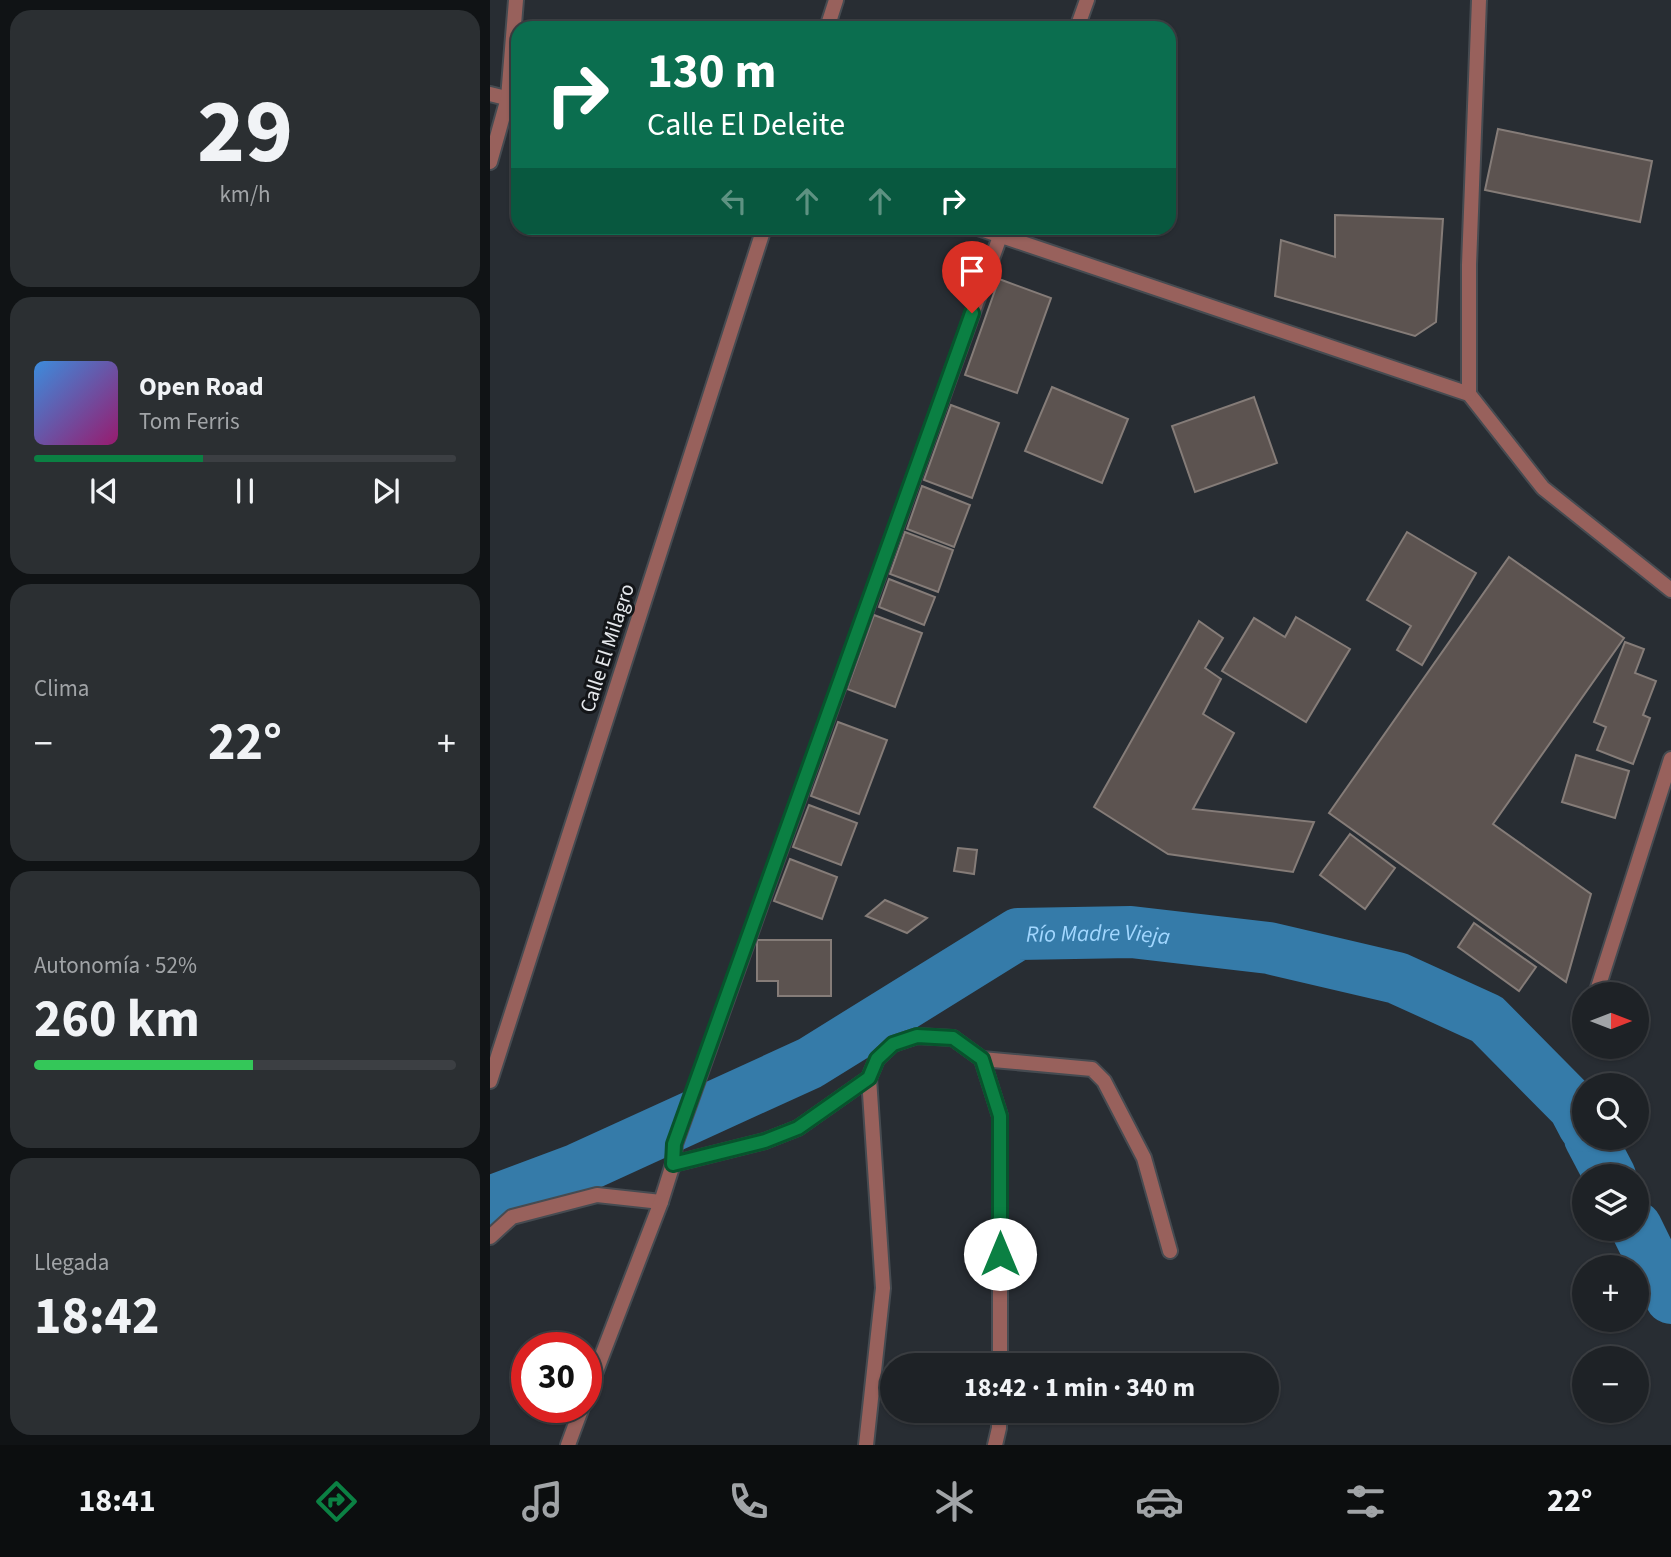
<!DOCTYPE html>
<html lang="es">
<head>
<meta charset="utf-8">
<style>
	body { margin:0; font-family:"Source Sans 3",sans-serif; background:#2b2f32; color:#f1f3f6; height:100vh; display:flex; flex-direction:column; font-size:26px; white-space:nowrap }
	* { box-sizing:border-box; margin:0 }
	p { font-size:23px; color:#a1a4a7 }
	.icon { flex:none; width:38px; height:38px; fill:none; stroke:currentColor; stroke-width:2; stroke-linecap:round; stroke-linejoin:round }
	.map { position:relative; flex:1; overflow:hidden }
	.panel { display:flex; flex-direction:column; gap:10px; padding:10px; background:#101315; width:490px }
	.panel>* { flex:none }
	.guide { position:absolute; left:21px; top:21px; width:665px; height:214px; border-radius:21px; box-shadow:0 2px 5px #0004,0 0 0 2px #3c3f43; background:#0b6e4f; color:#fff; overflow:hidden }
	.needle { width:46px; rotate:90deg }
	.tools { position:absolute; left:1082px; top:982px; display:grid; gap:14px }
	.tools a { display:grid; place-items:center; width:77px; height:77px; border-radius:50%; background:#1e2226; box-shadow:0 2px 5px #0004,0 0 0 2px #3c3f43; font-size:35px }
	.speed { position:absolute; left:21px; top:1332px; display:flex; gap:14px; font-size:35px; font-weight:700; text-align:center }
	.speed>* { display:grid; place-content:center; width:91px; height:91px; border-radius:50%; background:#1e2226; box-shadow:0 2px 5px #0004,0 0 0 2px #3c3f43; line-height:1 }
	.speed .limit { border:10px solid #d22; background:#fff; color:#111 }
	.pin { position:absolute; display:grid; place-items:center; width:60px; height:60px; color:#fff; margin:-72px -30px; border-radius:50% 50% 50% 0; rotate:-45deg; box-shadow:0 0 7px #0007 }
	.pin .icon { rotate:45deg }
	.me { position:absolute; width:77px; margin:-38px; rotate:0deg; stroke-linejoin:round; filter:drop-shadow(0 0 5px #0008) }
	.turn { display:flex; align-items:center; gap:24px; height:147px; padding:0 21px; font-size:32px }
	.turn .icon { width:91px; height:91px; stroke-width:2.5 }
	.turn b { display:block; font-size:49px; line-height:60px }
	.lanes { display:flex; align-items:center; height:66px; padding:0 21px; background:#0003; justify-content:center; gap:35px; direction:ltr }
	.lanes .off { opacity:.35 }
	.big { font-size:52px; font-weight:700; line-height:1.1 }
	.panel .widget { flex:1; display:flex; flex-direction:column; justify-content:center; gap:10px; min-width:0; padding:0 24px; border-radius:21px; background:#2b2f32 }
	.panel .dial { align-items:center; gap:0 }
	.dial b { font-size:91px; line-height:1 }
	.song { display:flex; align-items:center; gap:21px }
	.cover { width:84px; height:84px; border-radius:10px; background:linear-gradient(135deg,hsl(210 70% 55%),hsl(320 70% 35%)) }
	.played { height:7px; border-radius:4px; background:linear-gradient(90deg,#0b8043 40%,#3c3f43 40%) }
	.keys { display:flex; justify-content:space-around; direction:ltr }
	.heat { display:flex; justify-content:space-between; align-items:center; font-size:38px; direction:ltr }
	.charge { height:10px; border-radius:5px; background:linear-gradient(90deg,#34c759 52%,#3c3f43 0) }
	.trip { position:absolute; left:390px; top:1353px; width:399px; height:70px; border-radius:35px; background:#1e2226; box-shadow:0 2px 5px #0004,0 0 0 2px #3c3f43; font-weight:700; line-height:70px; text-align:center }
	.tab-bar { display:flex; height:112px; justify-content:space-around; align-items:center; background:#0c0e0f; color:#a1a4a7 }
	.tab-bar .icon { width:49px; height:49px }
	.tab-bar .on { color:#0b8043 }
	.tab-bar b { font-size:32px; color:#f1f3f6 }
	main { display:flex; flex:1; min-height:0 }
	.map>svg:first-child { display:block }
	.lines { fill:none; stroke-linecap:round; stroke-linejoin:round }
	.river { stroke:#357ba9; stroke-width:52 }
	.building { fill:#5c5350; stroke:#857c78; stroke-width:2 }
	.minor-casing { stroke:#464b51; stroke-width:18 }
	.minor { stroke:#98615c; stroke-width:14 }
	.route-casing { stroke:#07532c; stroke-width:18 }
	.route { stroke:#0b8043; stroke-width:12 }
	.labels { text-anchor:middle; stroke-width:6; stroke-linejoin:round; paint-order:stroke }
	.street-label { font-size:21px; fill:#e5e8ec; stroke:#131518 }
	.water-label { font-size:23px; font-style:italic; fill:#a2d7ff; stroke:#131518 }
</style>
</head>
<body>
<main>
<section class="panel">
<div class="widget dial"><b>29</b><p>km/h</p></div>
<div class="widget">
<div class="song"><i class="cover"></i><div><b>Open Road</b><p>Tom Ferris</p></div></div>
<div class="played"></div>
<div class="keys"><svg class="icon" aria-label="previous" viewBox="0 0 24 24"><path d="M18 5L8 12l10 7zM5 5v14"/></svg><svg class="icon" aria-label="pause" viewBox="0 0 24 24"><path d="M8 5v14M16 5v14"/></svg><svg class="icon" aria-label="next" viewBox="0 0 24 24"><path d="M6 5l10 7-10 7zM19 5v14"/></svg></div>
</div>
<div class="widget"><p>Clima</p>
<div class="heat"><a>−</a><b class="big">22°</b><a>+</a></div>
</div>
<div class="widget"><p>Autonomía · 52%</p><b class="big">260 km</b><div class="charge"></div></div>
<div class="widget"><p>Llegada</p><b class="big">18:42</b></div>
</section>
<div class="map">
<svg width="1181" height="1445" viewBox="0 0 1181 1445">
	<rect width="100%" height="100%" fill="#282d33"/>
	<g class="lines">
		<g class="river">
			<polyline points="1100,1138 1120,1176"/>
			<path id="s1" d="M0,1202L88,1169L320,1063L528,934L641,932L779,948L907,978L997,1019L1084,1107L1094,1126"/>
			<polyline points="1146,1227 1181,1298"/>
		</g>
	</g>
	<g class="building">
		<polygon points="1008,129 1162,161 1150,222 995,190"/>
		<polygon points="845,215 953,219 946,322 925,336 785,296 791,240 845,257"/>
		<polygon points="509,279 561,298 527,393 475,375"/>
		<polygon points="562,387 638,419 612,483 535,451"/>
		<polygon points="764,397 787,463 705,492 682,426"/>
		<polygon points="461,405 509,423 482,498 434,480"/>
		<polygon points="432,486 480,505 464,547 417,529"/>
		<polygon points="415,532 463,550 448,592 400,574"/>
		<polygon points="917,532 986,573 932,665 907,650 921,626 877,600"/>
		<polygon points="1019,557 1134,638 1003,824 1101,894 1076,982 839,813"/>
		<polygon points="399,579 445,597 434,625 389,607"/>
		<polygon points="384,615 432,633 405,707 357,689"/>
		<polygon points="806,617 860,649 816,722 732,671 764,618 795,637"/>
		<polygon points="709,621 733,638 715,668 731,679 713,714 744,733 703,809 824,822 803,872 678,854 604,807"/>
		<polygon points="1135,642 1154,649 1145,673 1166,681 1153,715 1160,718 1143,764 1107,750 1116,727 1104,722"/>
		<polygon points="348,722 397,740 369,814 321,796"/>
		<polygon points="1086,755 1139,771 1125,818 1072,802"/>
		<polygon points="319,805 367,823 351,865 303,847"/>
		<polygon points="860,834 905,868 875,909 830,875"/>
		<polygon points="468,848 487,850 484,874 464,871"/>
		<polygon points="300,859 347,877 332,919 284,901"/>
		<polygon points="395,900 437,918 417,933 376,916"/>
		<polygon points="984,923 1046,967 1029,991 968,947"/>
		<polygon points="267,940 341,940 341,996 288,996 288,981 267,981"/>
	</g>
	<g class="lines">
		<g class="minor-casing">
			<g id="minor">
				<polyline points="337,28 346,0"/>
				<polyline points="587,28 597,0"/>
				<polyline points="0,94 28,101"/>
				<polyline points="0,162 18,98 26,0"/>
				<polyline points="488,228 979,394 1053,488 1181,590"/>
				<polyline points="979,394 979,265 989,0"/>
				<polyline points="1106,994 1181,759"/>
				<polyline points="492,1059 602,1069 614,1081 654,1158 680,1251"/>
				<polyline points="0,1081 274,228"/>
				<polyline points="183,1164 275,1141 308,1128 379,1078 387,1059 403,1044 427,1036 463,1038 492,1059 510,1116 510,1365"/>
				<polyline points="0,1237 22,1217 107,1195 171,1202"/>
				<polyline points="96,1397 171,1202 183,1164 185,1144 513,228"/>
				<polyline points="78,1445 92,1407"/>
				<polyline points="376,1445 393,1288 379,1078"/>
				<polyline points="505,1445 509,1428 509,1410"/>
			</g>
		</g>
		<use href="#minor" class="minor"/>
	</g>
	<g class="lines">
		<g class="route-casing">
			<polyline id="route" points="482,313 184,1144 183,1164 275,1141 308,1128 379,1078 387,1059 403,1044 427,1036 463,1038 492,1059 510,1116 510,1254"/>
		</g>
		<use href="#route" class="route"/>
	</g>
	<g class="labels">
		<g class="street-label">
			<text transform="translate(117 648) rotate(-72)" y="7">Calle El Milagro</text>
		</g>
		<g class="water-label">
			<text dy="8" stroke="none"><textPath href="#s1" startOffset="674">Río Madre Vieja</textPath></text>
		</g>
	</g>
</svg>
<div class="tools">
<a><svg class="needle" viewBox="-14 -14 28 28"><path d="M0-13l5 13h-10z" fill="#e53935"/><path d="M0 13l5-13h-10z" fill="#a1a4a7"/></svg></a>
<a><svg class="icon" aria-label="search" viewBox="0 0 24 24"><circle cx="10" cy="10" r="6"/><path d="M15 15l6 6"/></svg></a>
<a><svg class="icon" aria-label="layers" viewBox="0 0 24 24"><path d="M12 4l9 5-9 5-9-5zM3 14l9 5 9-5"/></svg></a>
<a>+</a>
<a>−</a>
</div>
<div class="speed"><div class="limit">30</div></div>
<div class="pin" style="left:482px;top:313px;background:#d93025"><svg class="icon" aria-label="arrive" viewBox="0 0 24 24"><path d="M6 21V4h12l-3 4 3 4H6"/></svg></div>
<svg class="me" style="left:510px;top:1254px" viewBox="-20 -20 40 40"><circle r="19" fill="#fff"/><path d="M0-13L10 11 0 6-10 11z" fill="#0b8043"/></svg>
<div class="trip">18:42 · 1 min · 340 m</div>
<div class="guide">
<div class="turn"><svg class="icon" aria-label="right" viewBox="0 0 24 24"><path d="M7 20v-9h11M14 6l5 5-5 5"/></svg><div><b>130 m</b>Calle El Deleite</div></div>
<div class="lanes"><svg class="icon off" aria-label="left" viewBox="0 0 24 24"><path d="M17 20v-9H6M10 6l-5 5 5 5"/></svg><svg class="icon off" aria-label="ahead" viewBox="0 0 24 24"><path d="M12 20V5M6 11l6-6 6 6"/></svg><svg class="icon off" aria-label="ahead" viewBox="0 0 24 24"><path d="M12 20V5M6 11l6-6 6 6"/></svg><svg class="icon" aria-label="right" viewBox="0 0 24 24"><path d="M7 20v-9h11M14 6l5 5-5 5"/></svg></div>
</div>
</div>
</main>
<nav class="tab-bar">
<b>18:41</b>
<svg class="icon on" aria-label="directions" viewBox="0 0 24 24"><path d="M12 3l9 9-9 9-9-9zM9 14v-3h6M13 9l2 2-2 2"/></svg>
<svg class="icon" aria-label="music" viewBox="0 0 24 24"><path d="M9 18V5l10-2v13"/><circle cx="6" cy="18" r="3"/><circle cx="16" cy="16" r="3"/></svg>
<svg class="icon" aria-label="phone" viewBox="0 0 24 24"><path d="M5 4h4l2 5-3 2q2 4 5 5l2-3 5 2v4C11 20 4 13 5 4z"/></svg>
<svg class="icon" aria-label="climate" viewBox="0 0 24 24"><path d="M12 3v18M4 7l16 10M4 17L20 7"/></svg>
<svg class="icon" aria-label="car" viewBox="0 0 24 24"><path d="M5 17H2v-5l4-1 3-4h7l3 4 3 1v5h-3M9 17h6M6 11h13"/><circle cx="7" cy="17" r="2"/><circle cx="17" cy="17" r="2"/></svg>
<svg class="icon" aria-label="filters" viewBox="0 0 24 24"><path d="M4 7h16M4 17h16"/><circle cx="9" cy="7" r="2"/><circle cx="15" cy="17" r="2"/></svg>
<b>22°</b>
</nav>
</body>
</html>
